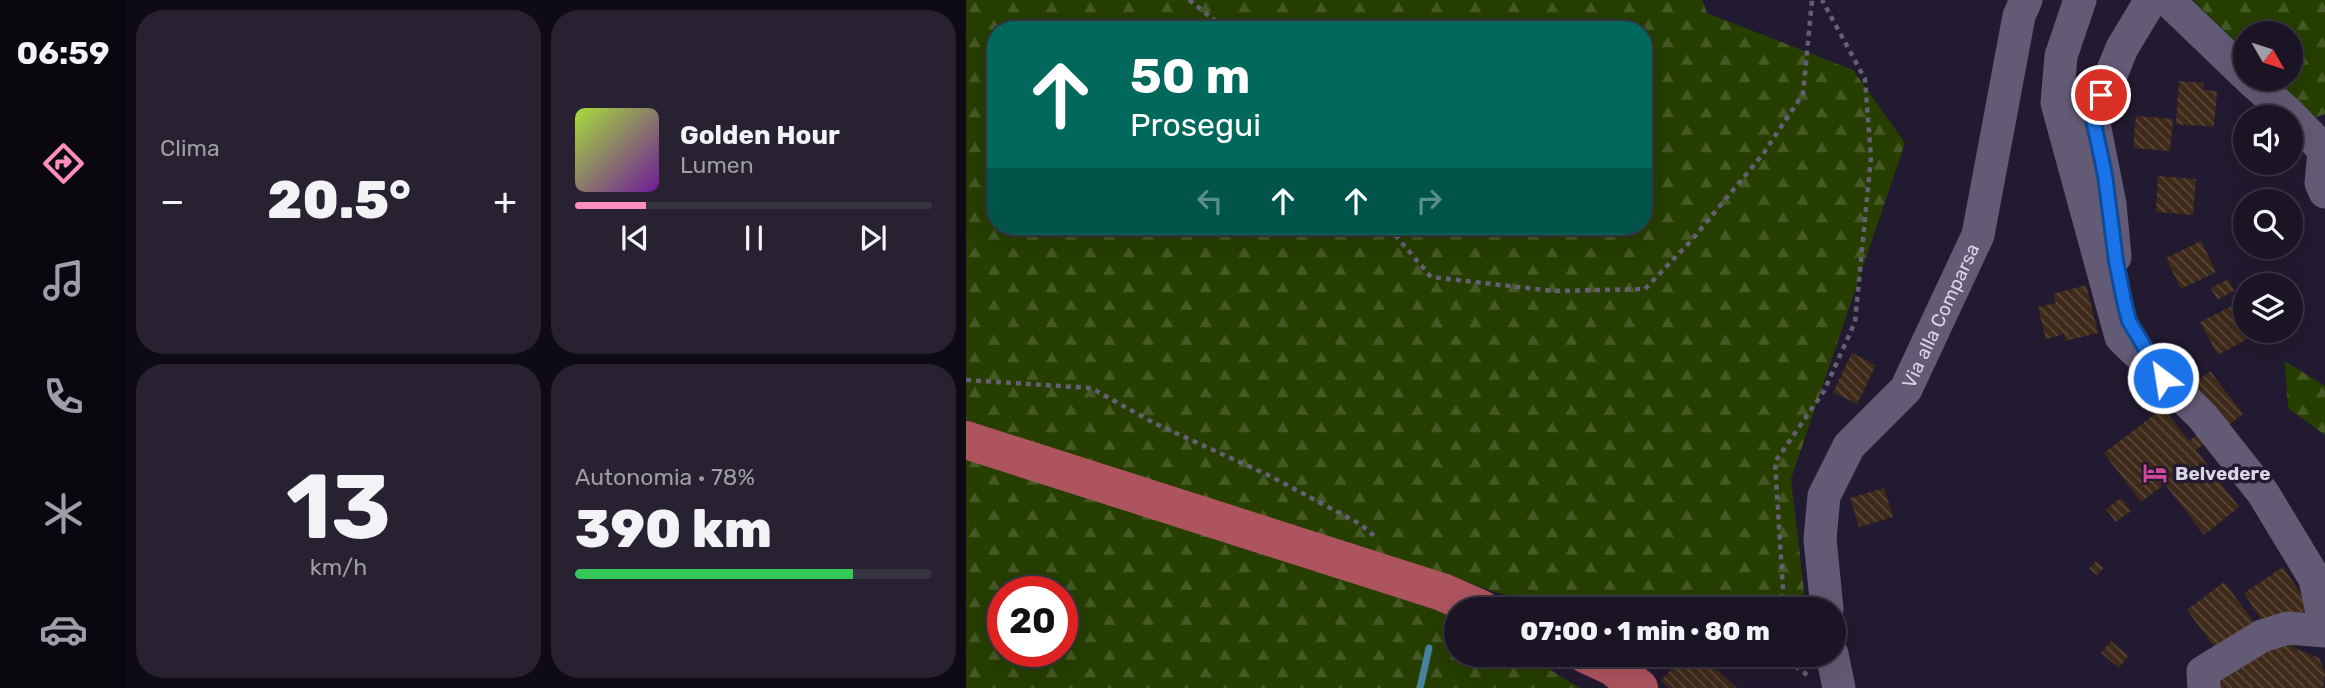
<!DOCTYPE html>
<html lang="it">
<head>
<meta charset="utf-8">
<style>
	body { margin:0; font-family:Rubik,sans-serif; background:#272131; color:#f1f3f6; height:100vh; display:flex; flex-direction:column; font-size:26px; white-space:nowrap }
	* { box-sizing:border-box; margin:0 }
	p { font-size:23px; color:#9f9ea6 }
	.icon { flex:none; width:38px; height:38px; fill:none; stroke:currentColor; stroke-width:2; stroke-linecap:round; stroke-linejoin:round }
	.map { position:relative; flex:1; overflow:hidden }
	.panel { display:flex; flex-direction:column; gap:10px; padding:10px; background:#0e0b14; width:840px }
	.panel>* { flex:none }
	.top-card { position:absolute; left:21px; top:21px; width:665px; height:214px; border-radius:28px; box-shadow:0 7px 28px #0002,0 0 0 2px #383341; background:#00695c; color:#fff; overflow:hidden }
	.needle { width:46px; rotate:129deg }
	.fabs { position:absolute; left:1267px; top:21px; display:grid; gap:14px }
	.fabs a { display:grid; place-items:center; width:70px; height:70px; border-radius:50%; background:#1a1424; box-shadow:0 7px 28px #0002,0 0 0 2px #383341; font-size:35px }
	.speed { position:absolute; left:21px; top:576px; display:flex; gap:14px; font-size:35px; font-weight:700; text-align:center }
	.speed>* { display:grid; place-content:center; width:91px; height:91px; border-radius:50%; background:#1a1424; box-shadow:0 7px 28px #0002,0 0 0 2px #383341; line-height:1 }
	.speed .limit { border:10px solid #d22; background:#fff; color:#111 }
	.pin { position:absolute; display:grid; place-items:center; width:60px; height:60px; color:#fff; margin:-30px; border:4px solid #fff; border-radius:50%; box-shadow:0 2px 7px #0007 }
	.me { position:absolute; width:77px; margin:-38px; rotate:329deg; stroke-linejoin:round; filter:drop-shadow(0 0 5px #0008) }
	.turn { display:flex; align-items:center; gap:24px; height:147px; padding:0 28px; font-size:32px }
	.turn .icon { width:91px; height:91px; stroke-width:2.5 }
	.turn b { display:block; font-size:49px; line-height:60px }
	.lanes { display:flex; align-items:center; height:66px; padding:0 28px; background:#0003; justify-content:center; gap:35px; direction:ltr }
	.lanes .off { opacity:.35 }
	.big { font-size:52px; font-weight:800; line-height:1.1 }
	.panel .tile { flex:1; display:flex; flex-direction:column; justify-content:center; gap:10px; min-width:0; padding:0 24px; border-radius:28px; background:#272131 }
	.panel .dial { align-items:center; gap:0 }
	.dial b { font-size:91px; line-height:1 }
	.song { display:flex; align-items:center; gap:21px }
	.cover { width:84px; height:84px; border-radius:10px; background:linear-gradient(135deg,hsl(80 70% 55%),hsl(280 70% 35%)) }
	.played { height:7px; border-radius:4px; background:linear-gradient(90deg,#fe8ebe 20%,#383341 20%) }
	.keys { display:flex; justify-content:space-around; direction:ltr }
	.heat { display:flex; justify-content:space-between; align-items:center; font-size:38px; direction:ltr }
	.charge { height:10px; border-radius:5px; background:linear-gradient(90deg,#34c759 78%,#383341 0) }
	.panel .tiles { flex:1; display:grid; gap:10px; grid-template-columns:repeat(2,1fr) }
	.trip { position:absolute; left:478px; top:597px; width:402px; height:70px; border-radius:35px; background:#1a1424; box-shadow:0 7px 28px #0002,0 0 0 2px #383341; font-weight:800; line-height:70px; text-align:center }
	main { display:flex; flex:1; min-height:0 }
	.dock { display:flex; flex-direction:column; width:126px; justify-content:space-around; align-items:center; background:#0a080e; color:#9f9ea6 }
	.dock .icon { width:49px; height:49px }
	.dock .current { color:#fe8ebe }
	.dock b { font-size:32px; color:#f1f3f6 }
	.map>svg:first-child { display:block }
	.forest { fill:url(#forest-firs); fill-rule:evenodd }
	.lines { fill:none; stroke-linecap:round; stroke-linejoin:round }
	.stream { stroke:#47839c; stroke-width:7 }
	.building { fill:url(#building-back-hatch) }
	.path { stroke:#665f73; stroke-width:4.5; stroke-dasharray:5 5; stroke-linecap:butt }
	.minor { stroke:#635b75; stroke-width:33 }
	.major { stroke:#ad545f; stroke-width:38 }
	.route-casing { stroke:#114b97; stroke-width:18 }
	.route { stroke:#1a73e8; stroke-width:12 }
	.labels { text-anchor:middle; stroke-width:7; stroke-linejoin:round; paint-order:stroke }
	.street-label { font-size:19px; fill:#dad6e5; stroke:#221a30 }
	.poi-label { font-size:19px; font-weight:bold; fill:#dad6e5; stroke:#221a30; text-anchor:start }
</style>
</head>
<body>
<main>
<nav class="dock">
<b>06:59</b>
<svg class="icon current" aria-label="directions" viewBox="0 0 24 24"><path d="M12 3l9 9-9 9-9-9zM9 14v-3h6M13 9l2 2-2 2"/></svg>
<svg class="icon" aria-label="music" viewBox="0 0 24 24"><path d="M9 18V5l10-2v13"/><circle cx="6" cy="18" r="3"/><circle cx="16" cy="16" r="3"/></svg>
<svg class="icon" aria-label="phone" viewBox="0 0 24 24"><path d="M5 4h4l2 5-3 2q2 4 5 5l2-3 5 2v4C11 20 4 13 5 4z"/></svg>
<svg class="icon" aria-label="climate" viewBox="0 0 24 24"><path d="M12 3v18M4 7l16 10M4 17L20 7"/></svg>
<svg class="icon" aria-label="car" viewBox="0 0 24 24"><path d="M5 17H2v-5l4-1 3-4h7l3 4 3 1v5h-3M9 17h6M6 11h13"/><circle cx="7" cy="17" r="2"/><circle cx="17" cy="17" r="2"/></svg>
</nav>
<section class="panel">
<div class="tiles">
<div class="tile"><p>Clima</p>
<div class="heat"><a>−</a><b class="big">20.5°</b><a>+</a></div>
</div>
<div class="tile">
<div class="song"><i class="cover"></i><div><b>Golden Hour</b><p>Lumen</p></div></div>
<div class="played"></div>
<div class="keys"><svg class="icon" aria-label="previous" viewBox="0 0 24 24"><path d="M18 5L8 12l10 7zM5 5v14"/></svg><svg class="icon" aria-label="pause" viewBox="0 0 24 24"><path d="M8 5v14M16 5v14"/></svg><svg class="icon" aria-label="next" viewBox="0 0 24 24"><path d="M6 5l10 7-10 7zM19 5v14"/></svg></div>
</div>
<div class="tile dial"><b>13</b><p>km/h</p></div>
<div class="tile"><p>Autonomia · 78%</p><b class="big">390 km</b><div class="charge"></div></div>
</div>
</section>
<div class="map">
<svg width="1359" height="688" viewBox="0 0 1359 688">
	<defs>
		<pattern id="forest-firs" width="22" height="20" patternUnits="userSpaceOnUse" patternTransform="scale(1.75)"><rect width="22" height="20" fill="#263e00"/><path d="M5 1l3.5 6h-7zM16 11l3.5 6h-7z" fill="#455925"/></pattern>
		<pattern id="building-back-hatch" width="6" height="6" patternUnits="userSpaceOnUse" patternTransform="scale(1.75)"><rect width="6" height="6" fill="#3f2a19"/><path d="M-1 5l2 2M0 0l6 6M5-1l2 2" fill="none" stroke="#5a483a"/></pattern>
	</defs>
	<rect width="100%" height="100%" fill="#221a30"/>
	<g class="forest">
		<path d="M0,0H736L741,13L887,70L939,143L825,479L840,609H584L0,425ZM30,30H677V226H30Z"/>
		<polygon points="1227,0 1359,0 1359,114 1348,118 1308,79 1325,79 1325,33 1279,33 1279,51"/>
		<polygon points="1319,361 1359,386 1359,435 1322,408"/>
		<path d="M0,456L490,613V654L560,655L614,688H0ZM37,592H96V651H37Z"/>
	</g>
	<g class="lines">
		<polyline class="stream" points="454,688 463,648"/>
	</g>
	<g class="building">
		<polygon points="1213,81 1238,83 1237,90 1251,91 1248,127 1210,124"/>
		<polygon points="1170,116 1207,119 1204,151 1167,148"/>
		<polygon points="1192,176 1230,179 1227,215 1190,212"/>
		<polygon points="1235,241 1250,272 1215,289 1200,258"/>
		<polygon points="1262,279 1268,291 1251,300 1245,288"/>
		<polygon points="1120,285 1132,333 1099,341 1098,334 1080,339 1072,307 1090,303 1087,294"/>
		<polygon points="1266,306 1283,338 1252,355 1234,322"/>
		<polygon points="886,353 910,365 891,404 867,392"/>
		<polygon points="1244,371 1277,414 1230,450 1273,507 1238,535 1199,484 1175,502 1138,453 1197,408 1223,441 1249,421 1223,387"/>
		<polygon points="918,488 927,517 893,527 884,498"/>
		<polygon points="1155,498 1165,511 1150,522 1140,509"/>
		<polygon points="1130,561 1138,568 1131,575 1123,569"/>
		<polygon points="1317,567 1344,607 1314,627 1300,627 1278,593"/>
		<polygon points="1258,582 1293,629 1256,657 1221,610"/>
		<polygon points="1321,634 1328,648 1353,658 1359,672 1357,688 1252,688 1245,676"/>
		<polygon points="1145,641 1162,656 1153,668 1135,653"/>
		<polygon points="718,654 733,654 771,688 703,688 695,681"/>
	</g>
	<g class="lines">
		<g class="path">
			<polyline points="223,0 261,30"/>
			<polyline points="425,226 430,236 465,277 587,291 679,289 724,242 797,154 837,94 846,0"/>
			<polyline points="0,380 125,388 188,423 304,476 394,524 412,539"/>
			<polyline points="541,601 595,603 612,609"/>
			<polyline points="813,609 817,590 809,462 858,391 889,322 905,157 899,79 856,0"/>
			<polyline points="768,654 778,657 786,654"/>
			<polyline points="813,654 844,677"/>
		</g>
		<g class="minor">
			<polyline points="1114,0 1095,56 1091,103 1155,337 1236,416 1297,493 1349,579 1359,628"/>
			<polyline points="1202,0 1279,74"/>
			<polyline points="1284,79 1322,113 1358,150 1355,183 1359,192"/>
			<polyline points="1149,257 1144,204 1127,119 1156,48 1185,0"/>
			<path id="s1" d="M861,609L854,539L858,496L883,446L940,389L1012,235L1053,16L1060,0"/>
			<polyline points="866,654 873,688"/>
			<polyline points="1238,688 1237,672 1296,636 1322,628 1359,631"/>
		</g>
		<g class="major">
			<polyline points="0,440 476,592 515,609"/>
			<polyline points="619,654 647,667 673,688"/>
		</g>
	</g>
	<g class="lines">
		<g class="route-casing">
			<polyline id="route" points="1135,95 1127,119 1139,175 1150,261 1158,301 1163,321 1197,378"/>
		</g>
		<use href="#route" class="route"/>
	</g>
	<defs>
		<g id="hotel-bare" transform="scale(1.89)"><path d="M-6-4.5h1.5V1H6V5H4.5V3h-9V5H-6ZM-4 0a1.8 1.8 0 1 1 3.6 0ZM.5 0V-2.5h3Q6-2.5 6 0Z" fill="#d1479c" stroke="#221a30" stroke-width="2.5" paint-order="stroke"/></g>
	</defs>
	<g fill-rule="evenodd">
		<use href="#hotel-bare" x="1189" y="473"/>
	</g>
	<g class="labels">
		<g class="street-label">
			<text dy="7" stroke="none"><textPath href="#s1" startOffset="331">Via alla Comparsa</textPath></text>
		</g>
		<g class="poi-label">
			<text x="1209" y="480">Belvedere</text>
		</g>
	</g>
</svg>
<div class="fabs">
<a><svg class="needle" viewBox="-14 -14 28 28"><path d="M0-13l5 13h-10z" fill="#e53935"/><path d="M0 13l5-13h-10z" fill="#9f9ea6"/></svg></a>
<a><svg class="icon" aria-label="sound" viewBox="0 0 24 24"><path d="M4 9h4l5-4v14l-5-4H4zM17 9q2 3 0 6"/></svg></a>
<a><svg class="icon" aria-label="search" viewBox="0 0 24 24"><circle cx="10" cy="10" r="6"/><path d="M15 15l6 6"/></svg></a>
<a><svg class="icon" aria-label="layers" viewBox="0 0 24 24"><path d="M12 4l9 5-9 5-9-5zM3 14l9 5 9-5"/></svg></a>
</div>
<div class="speed"><div class="limit">20</div></div>
<div class="pin" style="left:1135px;top:95px;background:#d93025"><svg class="icon" aria-label="arrive" viewBox="0 0 24 24"><path d="M6 21V4h12l-3 4 3 4H6"/></svg></div>
<svg class="me" style="left:1197px;top:378px" viewBox="-20 -20 40 40"><circle r="17" fill="#1a73e8" stroke="#fff" stroke-width="3"/><path d="M0-11L8 9 0 5-8 9z" fill="#fff"/></svg>
<div class="trip">07:00 · 1 min · 80 m</div>
<div class="top-card">
<div class="turn"><svg class="icon" aria-label="ahead" viewBox="0 0 24 24"><path d="M12 20V5M6 11l6-6 6 6"/></svg><div><b>50 m</b>Prosegui</div></div>
<div class="lanes"><svg class="icon off" aria-label="left" viewBox="0 0 24 24"><path d="M17 20v-9H6M10 6l-5 5 5 5"/></svg><svg class="icon" aria-label="ahead" viewBox="0 0 24 24"><path d="M12 20V5M6 11l6-6 6 6"/></svg><svg class="icon" aria-label="ahead" viewBox="0 0 24 24"><path d="M12 20V5M6 11l6-6 6 6"/></svg><svg class="icon off" aria-label="right" viewBox="0 0 24 24"><path d="M7 20v-9h11M14 6l5 5-5 5"/></svg></div>
</div>
</div>
</main>
</body>
</html>
